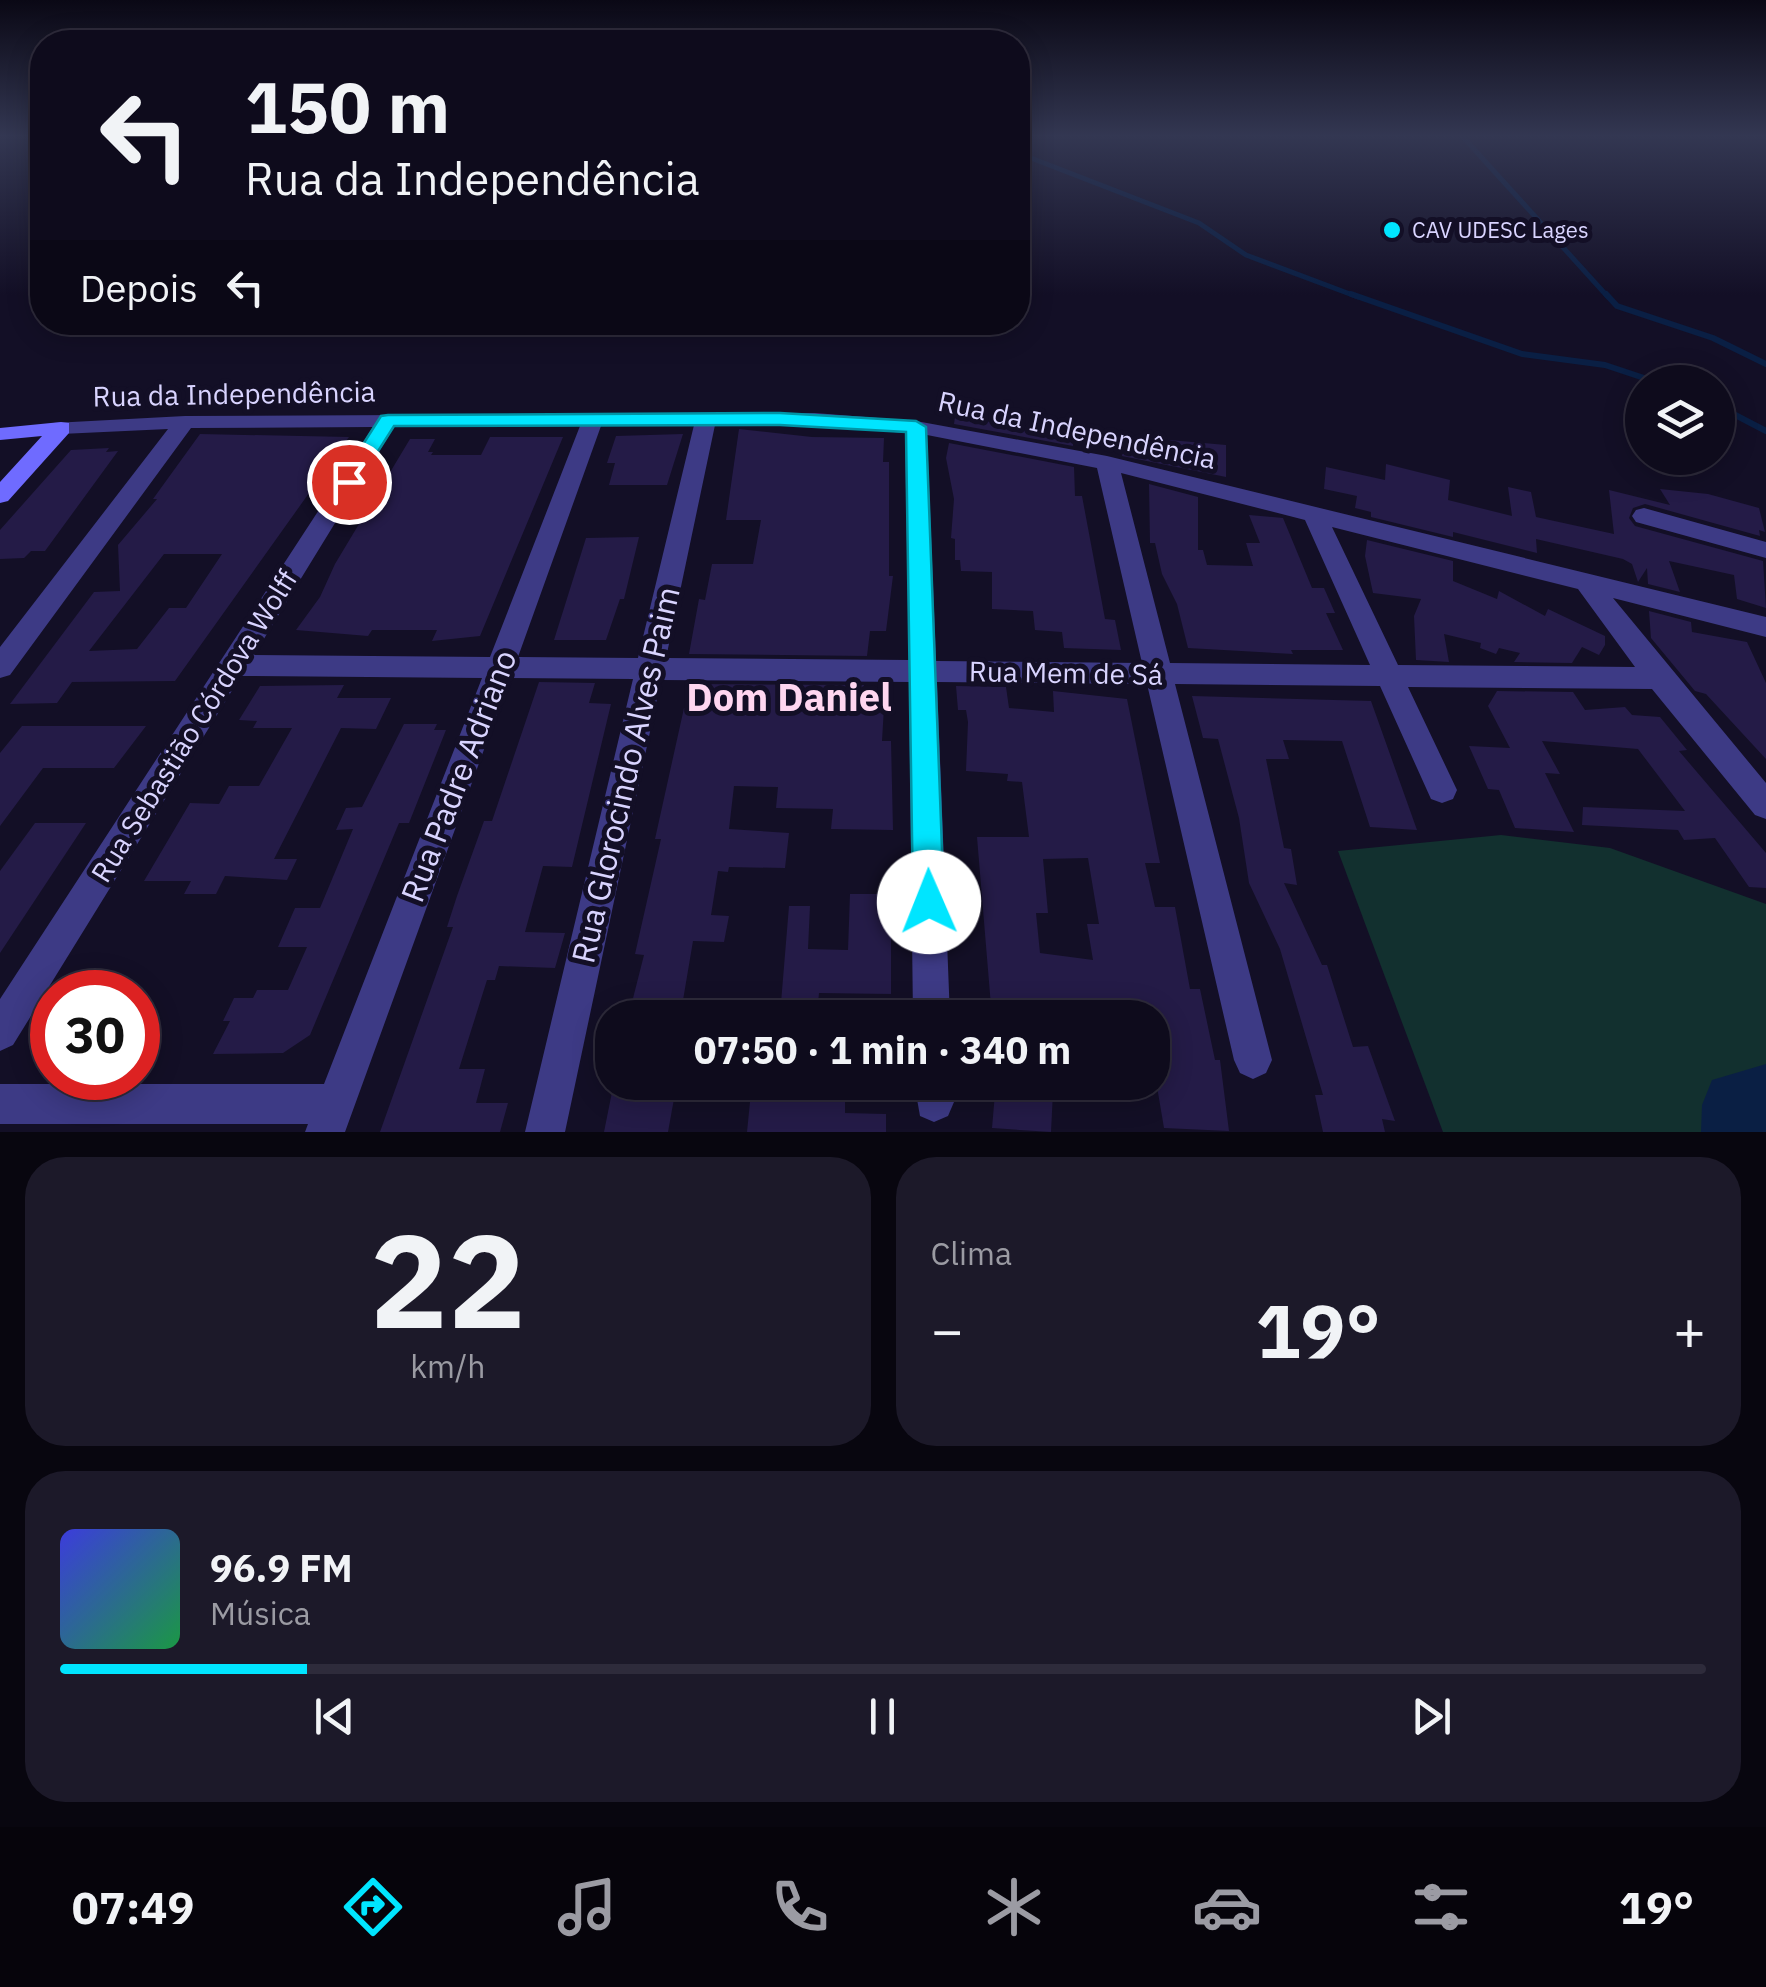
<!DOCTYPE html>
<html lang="pt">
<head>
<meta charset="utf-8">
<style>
	body { margin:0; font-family:"IBM Plex Sans",sans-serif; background:#1c1929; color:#f1f3f6; height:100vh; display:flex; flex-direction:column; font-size:38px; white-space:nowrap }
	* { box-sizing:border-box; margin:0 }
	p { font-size:32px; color:#9b9ba3 }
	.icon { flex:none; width:55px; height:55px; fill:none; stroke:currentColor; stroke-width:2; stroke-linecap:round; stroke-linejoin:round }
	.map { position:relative; height:1132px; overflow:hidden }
	.drawer { display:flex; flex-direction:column; gap:25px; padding:25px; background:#08060f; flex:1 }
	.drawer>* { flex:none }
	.guide { position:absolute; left:30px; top:30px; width:1000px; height:305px; border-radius:40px; box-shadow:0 5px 25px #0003,0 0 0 2px #2e2b3b; background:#0e0b1c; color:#f1f3f6; overflow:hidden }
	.tools { position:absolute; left:1625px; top:365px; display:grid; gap:20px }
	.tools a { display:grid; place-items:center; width:110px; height:110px; border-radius:50%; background:#0e0b1c; box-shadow:0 5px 25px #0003,0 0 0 2px #2e2b3b; font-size:50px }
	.speed { position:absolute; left:30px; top:970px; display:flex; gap:20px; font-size:50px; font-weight:700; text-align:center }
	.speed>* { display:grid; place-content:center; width:130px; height:130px; border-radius:50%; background:#0e0b1c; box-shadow:0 5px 25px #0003,0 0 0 2px #2e2b3b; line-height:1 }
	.speed .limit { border:15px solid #d22; background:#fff; color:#111 }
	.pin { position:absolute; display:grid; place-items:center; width:85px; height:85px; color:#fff; margin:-42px; border:5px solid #fff; border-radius:50%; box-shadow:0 2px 10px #0007 }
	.me { position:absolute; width:110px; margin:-55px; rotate:359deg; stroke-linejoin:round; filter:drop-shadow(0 0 8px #0008) }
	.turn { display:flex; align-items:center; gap:35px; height:210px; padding:0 50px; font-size:45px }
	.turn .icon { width:130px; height:130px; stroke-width:2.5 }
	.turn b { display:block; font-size:70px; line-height:85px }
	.then { display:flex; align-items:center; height:95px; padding:0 50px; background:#0003; gap:20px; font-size:38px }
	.big { font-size:75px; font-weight:700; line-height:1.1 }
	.drawer .card { flex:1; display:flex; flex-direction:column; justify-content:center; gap:15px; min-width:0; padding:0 35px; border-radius:40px; background:#1c1929 }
	.drawer .dial { align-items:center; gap:0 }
	.dial b { font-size:130px; line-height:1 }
	.song { display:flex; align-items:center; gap:30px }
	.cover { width:120px; height:120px; border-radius:15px; background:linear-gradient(135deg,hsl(240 70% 55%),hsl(140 70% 35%)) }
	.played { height:10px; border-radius:5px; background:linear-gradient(90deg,#00e5ff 15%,#2e2b3b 15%) }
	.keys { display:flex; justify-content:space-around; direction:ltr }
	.heat { display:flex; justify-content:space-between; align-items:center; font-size:55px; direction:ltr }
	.drawer .tiles { flex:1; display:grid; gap:25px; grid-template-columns:1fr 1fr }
	.card:last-child { grid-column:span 2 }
	.trip { position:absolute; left:595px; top:1000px; width:575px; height:100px; border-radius:40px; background:#0e0b1c; box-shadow:0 5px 25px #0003,0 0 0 2px #2e2b3b; font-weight:700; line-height:100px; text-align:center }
	.menu { display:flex; height:160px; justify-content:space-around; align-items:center; background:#06040b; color:#9b9ba3 }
	.menu .icon { width:70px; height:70px }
	.menu .on { color:#00e5ff }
	.menu b { font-size:45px; color:#f1f3f6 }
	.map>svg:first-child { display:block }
	.green { fill:#12302f }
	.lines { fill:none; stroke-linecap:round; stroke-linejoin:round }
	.stream-far1 { stroke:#0a1f44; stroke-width:5 }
	.stream { stroke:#0a1f44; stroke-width:6 }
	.river { fill:#0a1f44; fill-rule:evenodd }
	.building { fill:#241b47; fill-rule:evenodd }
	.street { fill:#3d3a85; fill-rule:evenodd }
	.secondary { fill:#6f6bff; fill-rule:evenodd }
	.route { fill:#00e5ff; stroke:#0095a6; stroke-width:2.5 }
	.poi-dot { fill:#00e5ff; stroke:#130f26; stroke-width:4 }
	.labels { text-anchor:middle; stroke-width:10; stroke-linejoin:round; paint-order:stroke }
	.far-poi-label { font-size:22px; fill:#d9d4ff; stroke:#130f26; text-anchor:start }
	.street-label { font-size:28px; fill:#d9d4ff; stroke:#130f26 }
	.near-street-label { font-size:32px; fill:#d9d4ff; stroke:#130f26 }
	.district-label { font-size:38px; font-weight:bold; fill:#ffd6f0; stroke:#130f26 }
</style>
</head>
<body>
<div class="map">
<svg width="1766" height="1132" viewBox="0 0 1766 1132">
	<rect width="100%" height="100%" fill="#130f26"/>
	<polygon class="green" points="1501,835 1610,848 1766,904 1766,1132 1443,1132 1338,851"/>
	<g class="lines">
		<g class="stream-far1">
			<polyline points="1463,137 1608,297"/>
			<polyline points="1018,153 1199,223 1246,255 1358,297"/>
		</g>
		<g class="stream">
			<polyline points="1351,294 1522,354 1605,365 1656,382"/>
			<polyline points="1606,294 1617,306 1713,338 1766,364"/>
			<polyline points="1718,406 1766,431"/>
		</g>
		<polygon class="river" points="1766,1064 1766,1132 1701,1132 1702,1105 1712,1080"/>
	</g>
	<g class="building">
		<polygon points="955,417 1073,433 1073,446 954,424"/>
		<polygon points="739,429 812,437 884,438 883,462 889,462 889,576 893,576 886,631 870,631 867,656 689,654 699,599 705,600 712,564 753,564 761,520 726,520"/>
		<path d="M200,434L349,437L175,681L72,682L57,703L10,704L94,592L120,591L118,545L157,499H153ZM164,554H222L186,608H169L137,649L89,651Z"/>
		<polygon points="683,434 667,485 609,485 615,463 607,463 616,436"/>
		<polygon points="1125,436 1226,445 1226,477 1122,456"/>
		<polygon points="490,437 563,437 480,636 432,641 437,630 372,630 368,636 296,630 320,597 335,564 410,439 435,439 428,452 433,452 431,455 481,455"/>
		<polygon points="949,443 1074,467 1075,496 1082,496 1105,619 1115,620 1121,650 1064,648 1062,632 1035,630 1033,611 992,609 992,572 961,571 960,560 955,560 955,539 951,538 954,499 946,458"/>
		<polygon points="109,448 106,452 118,451 45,551 31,551 24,558 0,559 0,530 71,450"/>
		<polygon points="1386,464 1450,480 1448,500 1512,516 1508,487 1531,492 1536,517 1614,534 1609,490 1670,505 1660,489 1708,494 1759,508 1765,532 1759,530 1760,536 1645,504 1633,508 1629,518 1635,526 1763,561 1766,608 1737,599 1734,575 1669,561 1680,592 1648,584 1647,568 1638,582 1632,564 1623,559 1536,539 1537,553 1453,532 1453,537 1371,517 1371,512 1355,508 1357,496 1324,489 1326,467 1385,480"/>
		<polygon points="1149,484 1198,497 1198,550 1203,550 1207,565 1253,566 1246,543 1260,543 1249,515 1283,518 1312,588 1324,588 1335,613 1326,613 1343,650 1291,650 1293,654 1188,648 1177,604 1162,574 1155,543 1150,543"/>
		<polygon points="639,537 624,599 620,599 606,640 554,640 586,538"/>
		<polygon points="1367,540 1453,561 1453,581 1497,599 1499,591 1545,616 1548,609 1605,636 1605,645 1599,655 1582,647 1572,663 1514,662 1520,653 1499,648 1496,654 1480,648 1481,643 1444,634 1449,662 1416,660 1414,616 1421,599 1373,593 1365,556"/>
		<polygon points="1649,611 1691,622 1692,632 1747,642 1766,683 1766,759 1706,694 1695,691 1651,638"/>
		<polygon points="539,682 595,683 589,703 611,704 572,867 543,866 525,932 565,933 555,968 499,966 495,980 487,980 459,1069 485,1069 476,1103 508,1103 500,1132 380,1132 453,927 447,927 457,896 484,821 492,821"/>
		<polygon points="694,684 864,685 863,690 885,690 882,741 891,741 893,830 831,829 833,809 776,808 778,787 734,786 729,829 789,833 785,868 729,867 728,872 718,871 711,915 729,916 724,942 693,941 680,1018 628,1018 644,955 635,954 661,839 655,839 684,708 689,708"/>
		<polygon points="344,685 337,698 391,698 376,729 341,728 274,859 297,859 287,880 225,876 216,894 184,894 191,881 144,881 190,803 219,804 229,786 259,786 292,728 253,728 257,721 239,720 260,686"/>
		<path d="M956,686L1006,687L1009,708L1054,712L1053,691L1127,699L1160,863H1145L1155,907H1175L1190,989H1200L1215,1060H1220L1229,1131L1164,1128L1152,1057V1018H992L977,837H1029L1022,782L1007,781L1008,774L966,771L968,722L966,710H958ZM1088,858L1099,924H1087L1093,960L1040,953L1036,913H1048L1043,859Z"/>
		<polygon points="1497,691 1573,692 1585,710 1625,707 1632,715 1660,717 1687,750 1679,751 1766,853 1766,888 1749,887 1715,838 1684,840 1678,830 1582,825 1583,807 1685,811 1638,749 1542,741 1560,774 1545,773 1574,832 1515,828 1499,790 1488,789 1469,746 1510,748 1488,706"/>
		<polygon points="1192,696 1371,701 1417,830 1370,827 1342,741 1283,740 1289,759 1266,759 1284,848 1291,849 1297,885 1284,883 1322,965 1327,965 1353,1047 1368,1046 1395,1121 1382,1119 1385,1132 1323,1132 1315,1095 1323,1095 1280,949 1249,883 1239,818 1218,739 1203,738"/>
		<polygon points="404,724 437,724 434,730 446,730 409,823 399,823 310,1035 283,1053 213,1054 230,1021 223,1021 234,998 253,998 257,990 288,990 307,947 278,947 295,908 320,908 353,829 336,830 346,808 362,807"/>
		<polygon points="22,726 146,726 114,768 43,768 0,826 0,753"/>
		<polygon points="35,823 86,823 0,953 0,871"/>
		<polygon points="850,894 891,894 891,994 819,993 817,1014 780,1015 789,906 810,906 808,949 848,950"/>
		<polygon points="614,1082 677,1082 668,1132 604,1132"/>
		<polygon points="752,1082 776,1082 775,1093 845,1092 845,1113 886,1114 886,1132 747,1132"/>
		<polygon points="996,1082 1053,1092 1051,1132 992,1128"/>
	</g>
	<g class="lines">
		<g class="street">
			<path d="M815,413L916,421L1107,456L1766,617V637L1613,598L1766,783V819L1755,815L1652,689L1408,687L1457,790L1453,799L1442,803L1431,799L1380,686L1175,684L1272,1060L1266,1073L1253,1079L1240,1073L1234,1060L1147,684L937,682L950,1018H913L909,682L661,680L565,1132H525L633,679L510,678L345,1132H305L308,1124H0V1084H324L482,678L241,676L13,1045L0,1051V999L373,427L191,428L10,675L0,678V647L168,429L61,434L53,433V423L185,416ZM694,425L638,658L518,657L601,426ZM715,425H815L905,433L909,660L666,658ZM580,426L490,657L254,655L394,427ZM927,435L1097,468L1142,663L936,661ZM1121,473L1305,520L1370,665L1170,663ZM1332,527L1578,589L1635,667L1398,665Z"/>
			<polygon points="1644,508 1766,542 1766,558 1636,522 1632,516 1636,510"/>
			<polygon points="914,1082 952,1082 954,1102 948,1116 934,1122 920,1116"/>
		</g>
		<polygon class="secondary" points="61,422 69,423 69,433 8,501 0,503 0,482 42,436 0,440 0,428"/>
	</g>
	<linearGradient id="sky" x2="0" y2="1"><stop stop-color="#0a0815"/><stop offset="0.46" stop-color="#333752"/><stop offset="1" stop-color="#333752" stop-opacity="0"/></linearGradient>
	<rect width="1766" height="295" fill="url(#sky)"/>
	<polygon class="route" points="780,413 916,421 926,427 944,902 940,912 929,917 918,912 913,902 906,432 780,425 394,426 356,486 342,486 339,482 381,416 388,415"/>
	<circle class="poi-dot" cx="1392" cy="230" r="10"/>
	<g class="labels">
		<g class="far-poi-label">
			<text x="1412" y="238">CAV UDESC Lages</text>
		</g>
		<g class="street-label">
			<text transform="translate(234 394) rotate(-1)" y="10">Rua da Independência</text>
			<text transform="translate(1077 430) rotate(12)" y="10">Rua da Independência</text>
			<text transform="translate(1066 673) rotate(1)" y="10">Rua Mem de Sá</text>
			<text transform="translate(194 726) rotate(-58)" y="10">Rua Sebastião Córdova Wolff</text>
		</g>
		<g class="near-street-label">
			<text transform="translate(626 775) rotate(-77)" y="11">Rua Glorocindo Alves Paim</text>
			<text transform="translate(459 776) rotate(-69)" y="11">Rua Padre Adriano</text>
		</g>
		<g class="district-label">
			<text x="789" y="711">Dom Daniel</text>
		</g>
	</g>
</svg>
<div class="tools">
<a><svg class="icon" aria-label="layers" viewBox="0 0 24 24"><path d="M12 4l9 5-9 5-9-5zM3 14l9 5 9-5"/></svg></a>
</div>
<div class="speed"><div class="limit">30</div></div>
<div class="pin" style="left:349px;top:482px;background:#d93025"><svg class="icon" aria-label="arrive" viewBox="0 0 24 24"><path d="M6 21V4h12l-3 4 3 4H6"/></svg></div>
<svg class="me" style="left:929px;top:902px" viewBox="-20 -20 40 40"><circle r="19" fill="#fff"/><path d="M0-13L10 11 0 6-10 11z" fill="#00e5ff"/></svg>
<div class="trip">07:50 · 1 min · 340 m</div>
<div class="guide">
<div class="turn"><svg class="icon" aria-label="left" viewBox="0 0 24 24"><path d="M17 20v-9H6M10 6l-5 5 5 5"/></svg><div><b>150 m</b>Rua da Independência</div></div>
<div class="then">Depois<svg class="icon" aria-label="left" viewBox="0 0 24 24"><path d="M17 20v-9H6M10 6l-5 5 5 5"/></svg></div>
</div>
</div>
<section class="drawer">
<div class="tiles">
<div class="card dial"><b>22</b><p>km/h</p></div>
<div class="card"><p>Clima</p>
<div class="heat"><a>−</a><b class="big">19°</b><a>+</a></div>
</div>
<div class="card">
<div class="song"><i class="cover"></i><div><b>96.9 FM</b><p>Música</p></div></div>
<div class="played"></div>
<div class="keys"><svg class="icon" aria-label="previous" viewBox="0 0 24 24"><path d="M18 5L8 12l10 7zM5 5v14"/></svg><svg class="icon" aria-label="pause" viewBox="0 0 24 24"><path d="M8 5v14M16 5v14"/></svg><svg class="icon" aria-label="next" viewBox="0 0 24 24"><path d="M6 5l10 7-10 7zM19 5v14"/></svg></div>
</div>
</div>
</section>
<nav class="menu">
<b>07:49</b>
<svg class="icon on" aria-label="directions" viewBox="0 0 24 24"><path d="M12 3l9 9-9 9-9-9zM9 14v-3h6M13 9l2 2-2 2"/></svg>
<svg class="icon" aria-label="music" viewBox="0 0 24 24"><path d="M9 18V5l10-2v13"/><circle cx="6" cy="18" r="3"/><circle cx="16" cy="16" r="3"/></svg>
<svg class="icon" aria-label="phone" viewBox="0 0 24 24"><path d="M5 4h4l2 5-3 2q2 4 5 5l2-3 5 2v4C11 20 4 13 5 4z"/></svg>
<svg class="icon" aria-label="climate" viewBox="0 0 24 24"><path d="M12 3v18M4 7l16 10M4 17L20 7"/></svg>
<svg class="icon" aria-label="car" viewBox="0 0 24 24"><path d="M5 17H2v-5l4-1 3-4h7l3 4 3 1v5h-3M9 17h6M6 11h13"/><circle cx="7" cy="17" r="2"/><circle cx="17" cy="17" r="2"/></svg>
<svg class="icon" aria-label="filters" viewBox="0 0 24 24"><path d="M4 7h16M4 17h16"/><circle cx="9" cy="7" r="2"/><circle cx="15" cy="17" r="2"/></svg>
<b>19°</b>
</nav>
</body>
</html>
